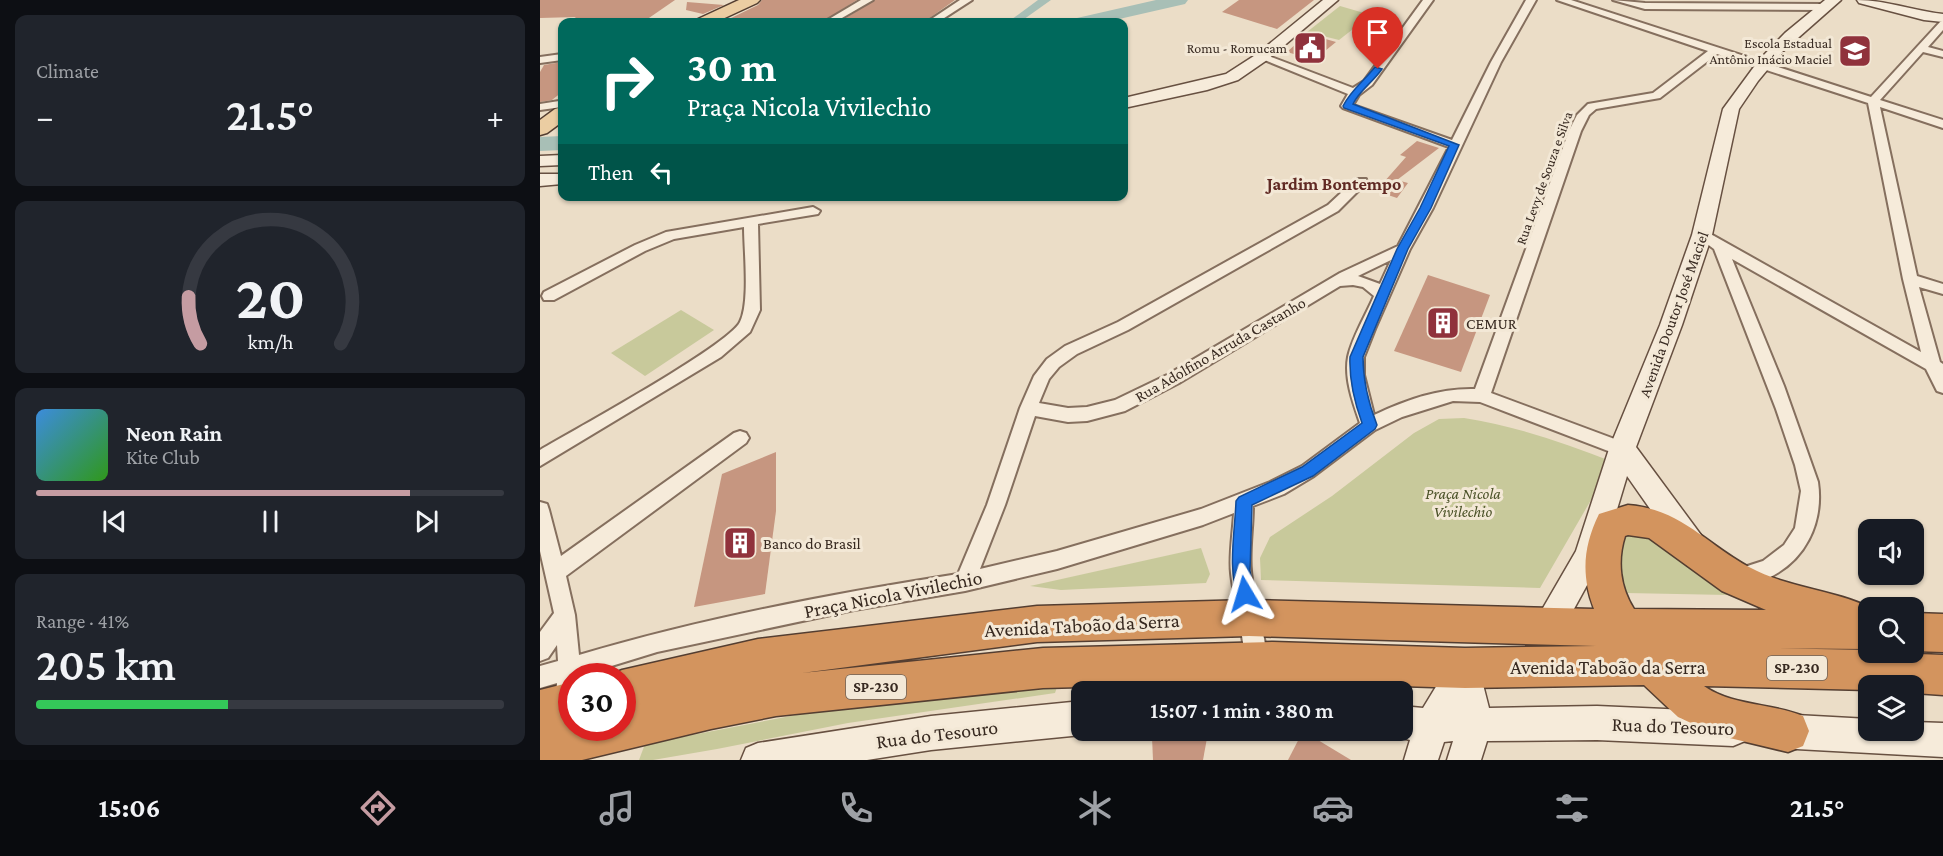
<!DOCTYPE html>
<html lang="en">
<head>
<meta charset="utf-8">
<style>
	body { margin:0; font-family:"Crimson Pro",serif; background:#20242c; color:#f1f3f6; height:100vh; display:flex; flex-direction:column; font-size:22px; white-space:nowrap }
	* { box-sizing:border-box; margin:0 }
	p { font-size:20px; color:#9ea1a6 }
	.icon { flex:none; width:33px; height:33px; fill:none; stroke:currentColor; stroke-width:2; stroke-linecap:round; stroke-linejoin:round }
	.map { position:relative; flex:1; overflow:hidden }
	.panel { display:flex; flex-direction:column; gap:15px; padding:15px; background:#0d0f14; width:540px }
	.panel>* { flex:none }
	.guide { position:absolute; left:18px; top:18px; width:570px; height:183px; border-radius:12px; box-shadow:0 2px 4px #0004; background:#00695c; color:#fff; overflow:hidden }
	.tools { position:absolute; left:1318px; top:519px; display:grid; gap:12px }
	.tools a { display:grid; place-items:center; width:66px; height:66px; border-radius:12px; background:#171b24; box-shadow:0 2px 4px #0004; font-size:30px }
	.speed { position:absolute; left:18px; top:663px; display:flex; gap:12px; font-size:30px; font-weight:700; text-align:center }
	.speed>* { display:grid; place-content:center; width:78px; height:78px; border-radius:50%; background:#171b24; box-shadow:0 2px 4px #0004; line-height:1 }
	.speed .limit { border:9px solid #d22; background:#fff; color:#111 }
	.pin { position:absolute; display:grid; place-items:center; width:51px; height:51px; color:#fff; margin:-62px -26px; border-radius:50% 50% 50% 0; rotate:-45deg; box-shadow:0 0 6px #0007 }
	.pin .icon { rotate:45deg }
	.me { position:absolute; width:66px; margin:-33px; rotate:353deg; stroke-linejoin:round; filter:drop-shadow(0 0 4px #0008) }
	.turn { display:flex; align-items:center; gap:21px; height:126px; padding:0 30px; font-size:27px }
	.turn .icon { width:78px; height:78px; stroke-width:2.5 }
	.turn b { display:block; font-size:42px; line-height:51px }
	.then { display:flex; align-items:center; height:57px; padding:0 30px; background:#0003; gap:12px; font-size:22px }
	.big { font-size:45px; font-weight:600; line-height:1.1 }
	.panel .widget { flex:1; display:flex; flex-direction:column; justify-content:center; gap:9px; min-width:0; padding:0 21px; border-radius:12px; background:#20242c }
	.panel .dial { align-items:center; gap:0 }
	.dial svg { height:156px; overflow:visible; fill:none; stroke:#363941; stroke-width:7; stroke-linecap:round; text-anchor:middle }
	.dial text { fill:#f1f3f6; stroke:none }
	.song { display:flex; align-items:center; gap:18px }
	.cover { width:72px; height:72px; border-radius:9px; background:linear-gradient(135deg,hsl(210 70% 55%),hsl(110 70% 35%)) }
	.played { height:6px; border-radius:3px; background:linear-gradient(90deg,#c59ca2 80%,#363941 80%) }
	.keys { display:flex; justify-content:space-around; direction:ltr }
	.heat { display:flex; justify-content:space-between; align-items:center; font-size:33px; direction:ltr }
	.charge { height:9px; border-radius:4px; background:linear-gradient(90deg,#34c759 41%,#363941 0) }
	.trip { position:absolute; left:531px; top:681px; width:342px; height:60px; border-radius:12px; background:#171b24; box-shadow:0 2px 4px #0004; font-weight:600; line-height:60px; text-align:center }
	.tabs { display:flex; height:96px; justify-content:space-around; align-items:center; background:#090b0e; color:#9ea1a6 }
	.tabs .icon { width:42px; height:42px }
	.tabs .active { color:#c59ca2 }
	.tabs b { font-size:27px; color:#f1f3f6 }
	main { display:flex; flex:1; min-height:0 }
	.map>svg:first-child { display:block }
	.green { fill:#c8c99b }
	.lines { fill:none; stroke-linecap:round; stroke-linejoin:round }
	.canal { fill:#a8bfb6; fill-rule:evenodd }
	.river { fill:#a8bfb6; fill-rule:evenodd }
	.building { fill:#c69680 }
	.street-casing { stroke:#856f5e; stroke-width:4 }
	.secondary-casing { stroke:#675041; stroke-width:3 }
	.primary-casing { stroke:#543e31; stroke-width:3 }
	.highway-casing { stroke:#543e31; stroke-width:3 }
	.street { fill:#f6ebda; fill-rule:evenodd }
	.secondary { fill:#f6ebda; fill-rule:evenodd }
	.primary { fill:#ebcda2; fill-rule:evenodd }
	.highway { fill:#d3945e; fill-rule:evenodd }
	.route { fill:#1a73e8; stroke:#114b97; stroke-width:1.5 }
	.labels { text-anchor:middle; stroke-width:6; stroke-linejoin:round; paint-order:stroke }
	.far-poi-label { font-size:14px; fill:#372920; stroke:#f3e8d6; text-anchor:end }
	.far-street-label { font-size:14px; fill:#372920; stroke:#f3e8d6 }
	.shield { fill:#f3e8d6; stroke:#6f6257; stroke-width:1.5 }
	.shield-label { font-size:15px; font-weight:bold; fill:#372920 }
	.street-label { font-size:16px; fill:#372920; stroke:#f3e8d6 }
	.poi-label { font-size:16px; fill:#372920; stroke:#f3e8d6; text-anchor:start }
	.park-label { font-size:16px; font-style:italic; fill:#4b5228; stroke:#f3e8d6 }
	.far-district-label { font-size:18px; font-weight:bold; fill:#602923; stroke:#f3e8d6 }
	.near-street-label { font-size:20px; fill:#372920; stroke:#f3e8d6 }
</style>
</head>
<body>
<main>
<section class="panel">
<div class="widget"><p>Climate</p>
<div class="heat"><a>−</a><b class="big">21.5°</b><a>+</a></div>
</div>
<div class="widget dial"><svg viewBox="0 0 100 80">
<path d="M14 69A42 42 0 1 1 86 69"/>
<path d="M14 69A42 42 0 0 1 8 45" stroke="#c59ca2"/>
<text x="50" y="56" font-size="32" font-weight="700">20</text>
<text x="50" y="72" font-size="11">km/h</text>
</svg></div>
<div class="widget">
<div class="song"><i class="cover"></i><div><b>Neon Rain</b><p>Kite Club</p></div></div>
<div class="played"></div>
<div class="keys"><svg class="icon" aria-label="previous" viewBox="0 0 24 24"><path d="M18 5L8 12l10 7zM5 5v14"/></svg><svg class="icon" aria-label="pause" viewBox="0 0 24 24"><path d="M8 5v14M16 5v14"/></svg><svg class="icon" aria-label="next" viewBox="0 0 24 24"><path d="M6 5l10 7-10 7zM19 5v14"/></svg></div>
</div>
<div class="widget"><p>Range · 41%</p><b class="big">205 km</b><div class="charge"></div></div>
</section>
<div class="map">
<svg width="1403" height="760" viewBox="0 0 1403 760">
	<rect width="100%" height="100%" fill="#ebddc7"/>
	<g class="green">
		<polygon points="800,6 831,15 799,40 767,32"/>
		<polygon points="141,310 174,330 105,376 71,353"/>
		<path d="M924,418C976,426 1024,443 1073,462L1000,588L721,580L720,558L730,537L792,496L874,433L899,419Z"/>
		<polygon points="1105,532 1188,589 1188,595 1086,593 1077,581 1079,534"/>
		<polygon points="661,548 670,574 666,583 521,590 490,586"/>
		<polygon points="519,681 515,693 308,723 177,749 113,760 99,760 105,744 282,710"/>
	</g>
	<g class="lines">
		<polygon class="canal" points="498,0 511,0 480,22 468,22"/>
		<g class="river">
			<polygon points="616,0 648,0 645,4 566,22 535,22 537,18"/>
			<polygon points="22,136 22,150 0,151 0,137"/>
		</g>
	</g>
	<g class="building">
		<polygon points="0,0 135,0 106,20 83,18 76,22 28,22 36,17 0,18"/>
		<polygon points="222,0 317,0 282,22 198,22 187,20 218,5"/>
		<polygon points="335,0 415,0 384,22 299,22"/>
		<polygon points="699,0 774,0 737,29 682,12"/>
		<polygon points="147,2 184,5 163,14 146,10"/>
		<polygon points="768,33 782,38 796,42 774,60 747,52"/>
		<polygon points="22,62 22,92 12,100 0,102 0,72 4,65"/>
		<polygon points="877,141 899,148 857,180 868,183 857,198 836,191 866,157 860,155"/>
		<polygon points="888,275 950,295 921,372 854,351"/>
		<polygon points="236,452 236,511 225,594 154,607 182,474"/>
		<polygon points="763,731 811,760 748,760"/>
		<polygon points="612,737 667,738 663,760 613,760"/>
	</g>
	<g class="lines">
		<g class="street-casing">
			<g id="street">
				<polygon points="321,0 333,0 295,22 284,22"/>
				<polygon points="420,0 432,0 398,22 387,22"/>
				<path d="M883,0H893L832,85L819,95L813,105L912,140L951,62L986,0H996L961,62L893,208L870,249L835,329L824,357V375L834,415C866,400 899,388 935,389L1029,131L1037,115L1048,104L1113,93L1168,51L1017,0H1031L1331,97L1400,22L1403,21V30L1388,47L1403,51V57L1383,52L1340,100L1403,120V128L1340,107L1377,276L1403,284V294L1379,287L1400,362L1403,364V393L1397,391L1386,369L1192,259L1244,386L1278,482C1284,523 1265,562 1226,579C1216,583 1205,588 1195,584L1192,577L1195,570L1223,561L1244,545L1255,528L1261,491L1255,465L1236,409L1174,249L1155,235L1157,232H1167L1381,352L1363,279L1328,103L1177,54L1120,98L1056,109L1049,115L1041,131L951,393L1088,444L1091,449L1088,454L1082,456L1076,454L940,402L913,401L862,417L835,430L774,476L744,494L713,506C713,527 709,550 711,571C713,600 736,667 726,692H702C713,665 694,604 691,573C689,554 693,533 694,513L663,525L517,569L425,591L314,610L117,652L39,676H32V713L26,715L18,712L15,704L17,683L0,688V666L18,661L17,645L8,658L0,661V632L14,613L0,551V502L7,504L9,510L21,556L194,433L200,431L206,433L209,438L206,443L26,576L35,615L39,655C163,618 290,594 418,574L447,505L480,408L494,376L507,359L525,346L578,322L788,205L816,179H826L827,182L798,211L588,330L537,354L519,367L509,379L499,403L528,408L547,407L575,400L627,375L800,273L858,246L909,147L803,108L801,106L808,94L717,57L726,55L813,88L824,81ZM851,260L840,284L818,276ZM813,285L823,287L834,296C826,315 812,337 808,357C804,378 813,403 820,423L762,466L730,482L661,509L517,551L440,569L465,505L495,416L528,422L547,421L585,411L639,383L800,286Z"/>
				<polygon points="1073,0 1105,3 1284,4 1289,7 1284,10 1105,9"/>
				<polygon points="22,54 22,60 0,63 0,57"/>
				<polygon points="19,101 22,101 22,107 0,110 0,104"/>
				<path d="M273,207L280,211L278,214L218,224L220,310L210,332L181,357L0,466V450C32,431 188,346 200,322C210,302 204,251 204,227L134,239L105,251L14,300H4L2,296L4,292L95,245L126,232Z"/>
			</g>
		</g>
		<g class="secondary-casing">
			<g id="secondary">
				<polygon points="783,0 798,0 727,60 698,80 667,90 584,108 584,98 686,74 717,54"/>
				<polygon points="1285,0 1301,0 1242,52 1218,81 1199,109 1172,235 1142,325 1096,447 1161,535 1165,544 1161,553 1151,557 1141,553 1087,476 1063,556 1018,638 1007,642 996,638 992,627 1036,551 1069,449 1120,325 1152,235 1183,109 1219,60 1245,33"/>
				<path d="M1317,0C1347,0 1374,11 1403,14V22L1384,20L1319,3Z"/>
				<polygon points="22,155 22,165 0,166 0,156"/>
				<polygon points="0,174 22,174 22,184 0,186"/>
				<polygon points="925,652 936,657 949,708 1057,706 1193,712 1205,717 1210,729 1205,741 1193,746 1057,740 947,741 941,760 907,760 913,741 904,742 898,760 864,760 870,740 850,735 848,730 862,730 862,706 883,708 914,657"/>
				<polygon points="542,701 542,730 552,730 542,735 391,750 327,760 201,760 206,748 218,743 391,716"/>
				<polygon points="1237,714 1329,719 1329,730 1374,730 1374,722 1403,723 1403,757 1237,748 1225,743 1220,731 1225,719"/>
			</g>
		</g>
		<g class="primary-casing">
			<g id="primary">
				<polygon points="199,0 220,0 217,3 176,22 156,22 158,19"/>
				<polygon points="22,107 22,122 7,133 0,135 0,120 15,109"/>
			</g>
		</g>
		<g class="highway-casing">
			<g id="highway">
				<path d="M1088,505C1141,509 1166,544 1209,567C1247,588 1292,589 1331,608L1329,649L1220,648L1328,650L1329,652L1403,655V695L1374,693V686H1329V690L1164,686C1192,706 1232,703 1263,716L1269,731L1263,746L1248,752L1177,735L1138,717L1104,685L925,688L733,682L503,688L236,716L171,729L42,760H0V690L32,682V728H82V676H68L82,670L218,639L497,606L709,600L1054,609C1041,575 1043,547 1059,514ZM1088,535L1109,538L1182,591L1226,610L1094,609C1080,587 1077,561 1085,536ZM709,636L1056,646L925,648L733,642L503,648L262,673L497,642Z"/>
				<polygon points="1374,613 1403,614 1403,652 1374,651"/>
			</g>
		</g>
		<use href="#street" class="street"/>
		<use href="#secondary" class="secondary"/>
		<use href="#primary" class="primary"/>
		<use href="#highway" class="highway"/>
	</g>
	<path class="route" d="M835,67L842,69C833,82 819,91 813,104L919,145L891,208L868,249L823,357C823,381 828,402 837,425L835,429L773,476L712,505L710,571L714,594L711,600L705,602L699,600C687,571 695,532 696,501L699,497L762,467L822,423C814,401 809,381 810,357L857,249L880,208L909,146L804,108L803,106C811,90 824,81 835,67Z"/>
	<defs>
		<g id="civic-square" transform="scale(1.725)"><rect x="-9" y="-9" width="18" height="18" rx="4" fill="#90323c" stroke="#f3e8d6"/><path d="M-.6-6.5H3V-4.5H.6V-3L4-1V1h2V6H-6V1h2V-1L-.6-3ZM-1.2 2.5V6h2.4V2.5Z" fill="#fff"/></g>
		<g id="school-square" transform="scale(1.725)"><rect x="-9" y="-9" width="18" height="18" rx="4" fill="#90323c" stroke="#f3e8d6"/><path d="M0-5L7-2L0 1L-7-2ZM-4 1L0 2.5L4 1V4Q0 6-4 4Z" fill="#fff"/></g>
		<g id="building-square" transform="scale(1.725)"><rect x="-9" y="-9" width="18" height="18" rx="4" fill="#90323c" stroke="#f3e8d6"/><path d="M-4-6H4V6H1V3H-1V6H-4ZM-2.5-4.3h1.7v1.8h-1.7ZM.8-4.3h1.7v1.8H.8ZM-2.5-1h1.7V.8h-1.7ZM.8-1h1.7V.8H.8Z" fill="#fff"/></g>
	</defs>
	<g fill-rule="evenodd">
		<use href="#civic-square" x="770" y="48"/>
		<use href="#school-square" x="1315" y="51"/>
		<use href="#building-square" x="903" y="323"/>
		<use href="#building-square" x="200" y="543"/>
	</g>
	<g class="labels">
		<g class="far-poi-label">
			<text x="1292" y="48">Escola Estadual<tspan x="1292" dy="16">Antônio Inácio Maciel</tspan></text>
			<text x="747" y="53">Romu - Romucam</text>
		</g>
		<g class="far-street-label">
			<text transform="translate(1004 178) rotate(-70)" y="5">Rua Levy de Souza e Silva</text>
		</g>
		<g class="shield">
			<rect x="1227" y="656" width="60" height="24" rx="4.5"/>
			<rect x="306" y="675" width="60" height="24" rx="4.5"/>
		</g>
		<g class="shield-label">
			<text x="1257" y="673">SP-230</text>
			<text x="336" y="692">SP-230</text>
		</g>
		<g class="street-label">
			<text transform="translate(1133 314) rotate(-70)" y="6">Avenida Doutor José Maciel</text>
			<text transform="translate(680 349) rotate(-30)" y="6">Rua Adolfino Arruda Castanho</text>
		</g>
		<g class="poi-label">
			<text x="926" y="329">CEMUR</text>
			<text x="223" y="549">Banco do Brasil</text>
		</g>
		<g class="park-label">
			<text x="923" y="499">Praça Nicola<tspan x="923" dy="18">Vivilechio</tspan></text>
		</g>
		<g class="far-district-label">
			<text x="794" y="190">Jardim Bontempo</text>
		</g>
		<g class="near-street-label">
			<text transform="translate(353 594) rotate(-11)" y="7">Praça Nicola Vivilechio</text>
			<text transform="translate(542 625) rotate(-3)" y="7">Avenida Taboão da Serra</text>
			<text x="1068" y="674">Avenida Taboão da Serra</text>
			<text transform="translate(1133 726) rotate(2)" y="7">Rua do Tesouro</text>
			<text transform="translate(397 734) rotate(-7)" y="7">Rua do Tesouro</text>
		</g>
	</g>
</svg>
<div class="tools">
<a><svg class="icon" aria-label="sound" viewBox="0 0 24 24"><path d="M4 9h4l5-4v14l-5-4H4zM17 9q2 3 0 6"/></svg></a>
<a><svg class="icon" aria-label="search" viewBox="0 0 24 24"><circle cx="10" cy="10" r="6"/><path d="M15 15l6 6"/></svg></a>
<a><svg class="icon" aria-label="layers" viewBox="0 0 24 24"><path d="M12 4l9 5-9 5-9-5zM3 14l9 5 9-5"/></svg></a>
</div>
<div class="speed"><div class="limit">30</div></div>
<div class="pin" style="left:838px;top:69px;background:#d93025"><svg class="icon" aria-label="arrive" viewBox="0 0 24 24"><path d="M6 21V4h12l-3 4 3 4H6"/></svg></div>
<svg class="me" style="left:705px;top:594px" viewBox="-20 -20 40 40"><path d="M0-17L14 15 0 8-14 15z" fill="#1a73e8" stroke="#fff" stroke-width="4"/></svg>
<div class="trip">15:07 · 1 min · 380 m</div>
<div class="guide">
<div class="turn"><svg class="icon" aria-label="right" viewBox="0 0 24 24"><path d="M7 20v-9h11M14 6l5 5-5 5"/></svg><div><b>30 m</b>Praça Nicola Vivilechio</div></div>
<div class="then">Then<svg class="icon" aria-label="left" viewBox="0 0 24 24"><path d="M17 20v-9H6M10 6l-5 5 5 5"/></svg></div>
</div>
</div>
</main>
<nav class="tabs">
<b>15:06</b>
<svg class="icon active" aria-label="directions" viewBox="0 0 24 24"><path d="M12 3l9 9-9 9-9-9zM9 14v-3h6M13 9l2 2-2 2"/></svg>
<svg class="icon" aria-label="music" viewBox="0 0 24 24"><path d="M9 18V5l10-2v13"/><circle cx="6" cy="18" r="3"/><circle cx="16" cy="16" r="3"/></svg>
<svg class="icon" aria-label="phone" viewBox="0 0 24 24"><path d="M5 4h4l2 5-3 2q2 4 5 5l2-3 5 2v4C11 20 4 13 5 4z"/></svg>
<svg class="icon" aria-label="climate" viewBox="0 0 24 24"><path d="M12 3v18M4 7l16 10M4 17L20 7"/></svg>
<svg class="icon" aria-label="car" viewBox="0 0 24 24"><path d="M5 17H2v-5l4-1 3-4h7l3 4 3 1v5h-3M9 17h6M6 11h13"/><circle cx="7" cy="17" r="2"/><circle cx="17" cy="17" r="2"/></svg>
<svg class="icon" aria-label="filters" viewBox="0 0 24 24"><path d="M4 7h16M4 17h16"/><circle cx="9" cy="7" r="2"/><circle cx="15" cy="17" r="2"/></svg>
<b>21.5°</b>
</nav>
</body>
</html>
